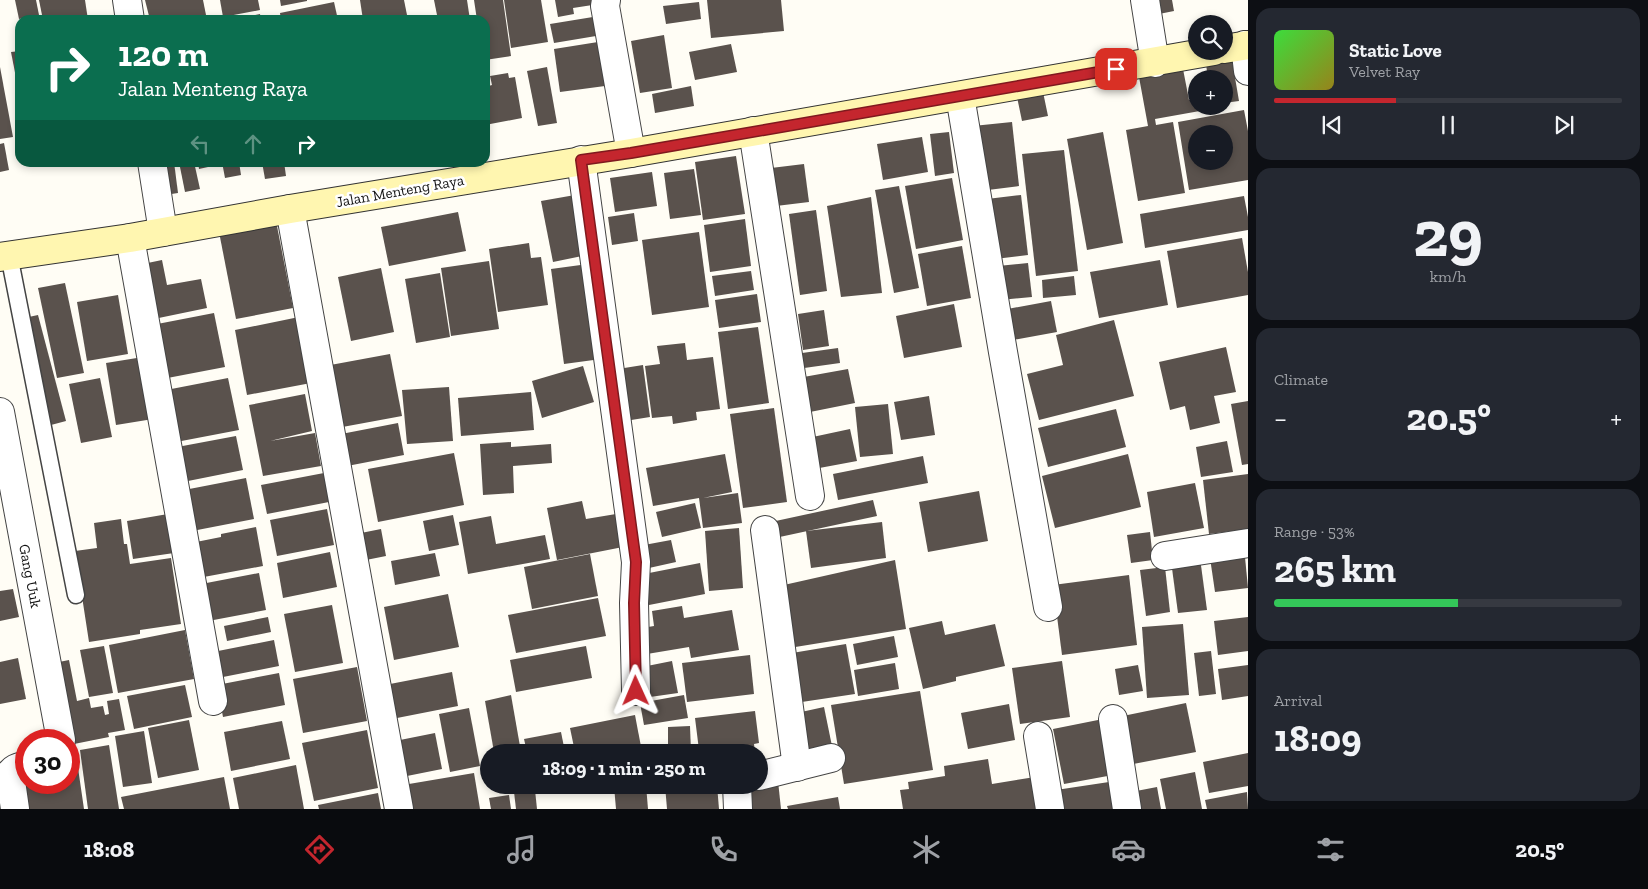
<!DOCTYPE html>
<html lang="en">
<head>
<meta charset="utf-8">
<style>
	body { margin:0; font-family:"Zilla Slab",serif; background:#242831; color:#f1f3f6; height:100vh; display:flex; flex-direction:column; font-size:19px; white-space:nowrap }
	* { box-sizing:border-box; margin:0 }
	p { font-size:16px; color:#9ea1a6 }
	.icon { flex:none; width:28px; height:28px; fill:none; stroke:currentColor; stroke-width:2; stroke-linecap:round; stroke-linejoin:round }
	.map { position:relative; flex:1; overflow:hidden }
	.panel { display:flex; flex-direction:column; gap:8px; padding:8px; background:#0d0f14; width:400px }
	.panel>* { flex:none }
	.hud { position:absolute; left:15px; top:15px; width:475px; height:152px; border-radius:15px; box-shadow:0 2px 8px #0003; background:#0b6e4f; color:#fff; overflow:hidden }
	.buttons { position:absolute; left:1188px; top:15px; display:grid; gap:10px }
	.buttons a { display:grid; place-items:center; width:45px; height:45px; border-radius:50%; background:#171b24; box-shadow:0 2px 8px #0003; font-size:25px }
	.speed { position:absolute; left:15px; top:729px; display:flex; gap:10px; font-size:25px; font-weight:700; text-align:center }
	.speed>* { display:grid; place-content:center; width:65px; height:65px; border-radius:50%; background:#171b24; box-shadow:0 2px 8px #0003; line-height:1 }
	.speed .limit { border:8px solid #d22; background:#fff; color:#111 }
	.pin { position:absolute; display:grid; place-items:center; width:42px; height:42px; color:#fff; margin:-21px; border-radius:10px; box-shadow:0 2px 8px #0006 }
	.me { position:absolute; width:55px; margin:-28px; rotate:359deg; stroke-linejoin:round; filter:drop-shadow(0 0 4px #0008) }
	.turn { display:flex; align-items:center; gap:18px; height:105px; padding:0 20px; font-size:22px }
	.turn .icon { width:65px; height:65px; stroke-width:2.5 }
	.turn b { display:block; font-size:35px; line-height:42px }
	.lanes { display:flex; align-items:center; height:48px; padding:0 20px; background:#0003; justify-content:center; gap:25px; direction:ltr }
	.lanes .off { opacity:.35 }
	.big { font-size:38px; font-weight:700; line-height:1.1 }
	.panel .widget { flex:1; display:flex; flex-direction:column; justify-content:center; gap:8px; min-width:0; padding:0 18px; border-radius:15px; background:#242831 }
	.panel .dial { align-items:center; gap:0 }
	.dial b { font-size:65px; line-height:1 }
	.song { display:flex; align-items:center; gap:15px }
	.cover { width:60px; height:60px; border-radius:8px; background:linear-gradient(135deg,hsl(120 70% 55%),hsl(50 70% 35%)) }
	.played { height:5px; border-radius:2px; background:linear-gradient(90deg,#c4262e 35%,#363941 35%) }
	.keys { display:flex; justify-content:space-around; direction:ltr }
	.heat { display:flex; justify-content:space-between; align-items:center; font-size:28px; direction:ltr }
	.charge { height:8px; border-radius:4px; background:linear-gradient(90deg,#34c759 53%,#363941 0) }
	.trip { position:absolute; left:480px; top:744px; width:288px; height:50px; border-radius:25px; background:#171b24; box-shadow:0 2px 8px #0003; font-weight:700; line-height:50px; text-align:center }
	.dock { display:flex; height:80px; justify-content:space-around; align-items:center; background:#090b0e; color:#9ea1a6 }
	.dock .icon { width:35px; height:35px }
	.dock .active { color:#c4262e }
	.dock b { font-size:22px; color:#f1f3f6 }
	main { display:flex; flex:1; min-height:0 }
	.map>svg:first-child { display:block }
	.building { fill:#5a524d; fill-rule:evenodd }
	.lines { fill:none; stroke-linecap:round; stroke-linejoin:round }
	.lane-casing { stroke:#444; stroke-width:19 }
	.street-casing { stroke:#444; stroke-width:30 }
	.secondary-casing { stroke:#333; stroke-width:30 }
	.lane { stroke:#fff; stroke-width:16 }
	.street { stroke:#fff; stroke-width:28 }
	.secondary { stroke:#fff6b0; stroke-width:28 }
	.route-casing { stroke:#7f191e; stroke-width:12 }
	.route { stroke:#c4262e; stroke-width:9 }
	.labels { text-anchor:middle; stroke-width:5; stroke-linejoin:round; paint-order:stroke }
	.street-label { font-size:15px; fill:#111; stroke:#fff }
</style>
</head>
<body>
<main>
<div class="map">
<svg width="1248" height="809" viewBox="0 0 1248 809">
	<rect width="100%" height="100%" fill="#fffdf5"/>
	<g class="building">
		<polygon points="15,0 36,0 39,15 19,19"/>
		<polygon points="39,0 85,0 88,20 43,20"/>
		<polygon points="145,0 203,0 206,15 182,20 150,20"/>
		<polygon points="220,0 258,0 260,10 223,17"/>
		<polygon points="280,0 307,0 307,1 281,6"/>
		<polygon points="360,0 404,0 408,20 363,20"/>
		<polygon points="434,0 467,0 470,20 438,20"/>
		<polygon points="474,0 503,0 511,56 485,60 485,20 477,20"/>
		<polygon points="504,0 541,0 548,42 511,48"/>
		<polygon points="555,0 598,0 599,4 573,8 574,14 558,17"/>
		<polygon points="707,0 781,0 784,31 711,38"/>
		<polygon points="1146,0 1172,0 1174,11 1149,16"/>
		<polygon points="334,2 338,20 281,20 280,13"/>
		<polygon points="699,2 701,19 666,24 663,6"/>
		<polygon points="260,14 261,20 234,20 234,19"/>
		<polygon points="599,16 602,35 554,43 550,24"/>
		<polygon points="664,35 672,88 640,93 631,41"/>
		<polygon points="598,42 605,86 560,92 554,49"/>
		<polygon points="731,44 737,72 695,80 689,52"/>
		<polygon points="20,51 20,93 19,93 11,52"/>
		<polygon points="1232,60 1239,101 1224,103 1224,79 1208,79 1206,64"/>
		<polygon points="0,67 13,137 0,139"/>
		<polygon points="547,67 557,123 538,126 527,71"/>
		<polygon points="1183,69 1189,100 1196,99 1196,106 1210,106 1211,109 1155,119 1156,125 1173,122 1185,193 1138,201 1126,130 1148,126 1139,77"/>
		<polygon points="508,73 509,78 515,77 522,118 485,125 485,87 492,85 490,76"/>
		<polygon points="691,86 694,106 655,113 652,94"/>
		<polygon points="1043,92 1048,116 1022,121 1017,97"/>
		<path d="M1244,110L1248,131V180L1189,190L1178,122ZM1196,134H1224V161H1196Z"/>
		<polygon points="1012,122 1019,186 980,191 973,126"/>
		<polygon points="949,132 954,173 935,176 930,134"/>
		<polygon points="1103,132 1123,243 1087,250 1067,139"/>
		<polygon points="922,137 928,172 883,180 877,144"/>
		<polygon points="4,143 9,170 0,172 0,144"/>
		<polygon points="1064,150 1078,271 1036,276 1022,154"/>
		<polygon points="736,156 745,214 703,220 695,162"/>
		<polygon points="160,162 174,162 178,193 165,195"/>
		<polygon points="179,162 194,162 200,189 185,192"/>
		<polygon points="198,162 217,162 217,165 199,169"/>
		<polygon points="222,162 239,162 241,175 225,178"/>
		<polygon points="262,162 284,162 286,176 265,179"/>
		<polygon points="804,164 809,202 776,206 771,168"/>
		<polygon points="694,169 701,215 670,219 664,173"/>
		<polygon points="652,172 657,206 615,212 610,178"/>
		<polygon points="952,178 963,240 916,249 905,186"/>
		<polygon points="899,186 919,288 894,293 875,190"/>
		<polygon points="575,195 587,255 553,262 541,201"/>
		<polygon points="1021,195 1028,255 995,259 987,199"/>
		<polygon points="1244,196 1248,217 1248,230 1145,248 1140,214"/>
		<polygon points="871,197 882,293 841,297 827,206"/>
		<polygon points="816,210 827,291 800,295 789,214"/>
		<polygon points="458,212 466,251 389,266 381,227"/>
		<polygon points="634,213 638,241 612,245 608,217"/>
		<polygon points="745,219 751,266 710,272 704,225"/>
		<polygon points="276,221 293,308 236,319 219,232"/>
		<polygon points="699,232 709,307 652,315 642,240"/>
		<polygon points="1242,238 1248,272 1248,295 1177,308 1167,251"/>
		<polygon points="529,243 531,258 541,257 548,305 498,312 489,249"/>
		<polygon points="962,246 971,298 927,306 918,254"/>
		<polygon points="162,260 167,285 201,279 207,308 149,320 138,265"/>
		<polygon points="1160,260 1168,305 1099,318 1090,272"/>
		<polygon points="489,261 499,329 451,336 441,268"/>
		<polygon points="1028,263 1032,297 1000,300 998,266"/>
		<polygon points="588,264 601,359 564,364 551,269"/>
		<polygon points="381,268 394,332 351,341 338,277"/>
		<polygon points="751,271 754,290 715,296 712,276"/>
		<polygon points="440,273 450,337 416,343 405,279"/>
		<polygon points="1074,276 1076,295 1043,298 1042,280"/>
		<polygon points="65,283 84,373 57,378 38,288"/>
		<polygon points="757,294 761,322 719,328 715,300"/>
		<polygon points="118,295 128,354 87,361 77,302"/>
		<polygon points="1051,301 1057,332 1007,341 1002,310"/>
		<polygon points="954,304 962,347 904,358 896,316"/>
		<polygon points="824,310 829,346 803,350 798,314"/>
		<polygon points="214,313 225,367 157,380 147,326"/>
		<polygon points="38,315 66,421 51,425 24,318"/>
		<polygon points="299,317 311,383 247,395 235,330"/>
		<polygon points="1114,320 1134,396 1039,420 1027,374 1063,365 1056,335"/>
		<polygon points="758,327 769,403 728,409 718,332"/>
		<polygon points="685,343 687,360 713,357 720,409 696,412 697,420 673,424 672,416 652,418 645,366 660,364 657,346"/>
		<polygon points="1226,347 1236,392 1214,396 1220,423 1190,430 1185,406 1170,410 1159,362"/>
		<polygon points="838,348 840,363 797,369 795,354"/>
		<polygon points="390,354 402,416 337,428 325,366"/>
		<polygon points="143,357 153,419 116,425 106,363"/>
		<polygon points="643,365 650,417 625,421 618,369"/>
		<polygon points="583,366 594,402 542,418 532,381"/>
		<polygon points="848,369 855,403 805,413 798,378"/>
		<polygon points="100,378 112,437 81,443 69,384"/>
		<polygon points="228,378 239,430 171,443 161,391"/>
		<polygon points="449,387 453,441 407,444 402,390"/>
		<polygon points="531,392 534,430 461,436 458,398"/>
		<polygon points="305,394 312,431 270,441 315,433 321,466 263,476 249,405"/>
		<polygon points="929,396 935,435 901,440 894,402"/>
		<polygon points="1248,401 1248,464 1242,465 1231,404"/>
		<polygon points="888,404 893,454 860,457 855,407"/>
		<polygon points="774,408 787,502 743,508 730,414"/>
		<polygon points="1116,409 1126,447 1048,467 1038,428"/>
		<polygon points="398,423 404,455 342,467 336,435"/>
		<polygon points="850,429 857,461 814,469 808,438"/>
		<polygon points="236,436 243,470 178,483 172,448"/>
		<polygon points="1227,441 1233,472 1201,477 1196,447"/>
		<polygon points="511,442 511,447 551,444 552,463 513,466 514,493 483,495 480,444"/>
		<polygon points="454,453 464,505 378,522 368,469"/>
		<polygon points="725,454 732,492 703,498 738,493 742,523 703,528 699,498 653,506 646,468"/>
		<polygon points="1128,454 1141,507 1055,528 1042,476"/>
		<polygon points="923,456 928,483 838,500 833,474"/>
		<polygon points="324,473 329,502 267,514 261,485"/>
		<polygon points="1248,474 1248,529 1209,534 1203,480"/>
		<polygon points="246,478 254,519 187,532 179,491"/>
		<polygon points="1195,483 1204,528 1154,537 1147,492"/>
		<polygon points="979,491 988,541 928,552 919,502"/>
		<polygon points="873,500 877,516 775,538 771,522"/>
		<polygon points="582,501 586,519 616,514 623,547 557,560 547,508"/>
		<polygon points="695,503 701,528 662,537 656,512"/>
		<polygon points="327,509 334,545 277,556 270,520"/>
		<polygon points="168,514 174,553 133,559 127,521"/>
		<polygon points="453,515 459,545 429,551 423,521"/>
		<polygon points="491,516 496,544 545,535 550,559 468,574 459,522"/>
		<polygon points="121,519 124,544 127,544 130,564 171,558 181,624 140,630 140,634 89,642 75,551 97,548 94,523"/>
		<polygon points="882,522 886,558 811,568 806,531"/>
		<polygon points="256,527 263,566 193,579 186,544 221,537 221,534"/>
		<polygon points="739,528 743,588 709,591 705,531"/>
		<polygon points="381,529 386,556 361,561 356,534"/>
		<polygon points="1150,532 1153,560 1131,563 1127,535"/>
		<polygon points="671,540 676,562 649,568 644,545"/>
		<polygon points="1244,547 1248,588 1215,592 1209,551"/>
		<polygon points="330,552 337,587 283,598 277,563"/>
		<polygon points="435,553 440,576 395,585 391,561"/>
		<polygon points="590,554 598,596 532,609 524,567"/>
		<polygon points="1200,558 1207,610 1178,613 1171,561"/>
		<polygon points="895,560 906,629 783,649 775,587"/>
		<polygon points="700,563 705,594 649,605 644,574"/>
		<polygon points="1165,567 1170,612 1146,616 1140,570"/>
		<polygon points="259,573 266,610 203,622 196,585"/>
		<polygon points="1129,575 1137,645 1062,655 1053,585"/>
		<polygon points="13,589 19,617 0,621 0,591"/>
		<polygon points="448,594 459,647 394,660 384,607"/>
		<polygon points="598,598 606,636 516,653 508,615"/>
		<polygon points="332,605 343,663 295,672 284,614"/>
		<polygon points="682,606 684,618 732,610 739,650 691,658 689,647 647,654 642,628 654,626 652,611"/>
		<polygon points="268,617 271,632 227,641 224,626"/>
		<polygon points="1248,617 1248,651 1218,655 1214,621"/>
		<polygon points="942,621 945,635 995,624 1005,666 956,677 956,681 923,689 909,628"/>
		<polygon points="1183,624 1189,695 1147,698 1142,627"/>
		<polygon points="185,630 194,679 118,693 109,645"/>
		<polygon points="894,636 898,657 857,665 853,644"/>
		<polygon points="274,640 279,666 223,677 218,651"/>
		<polygon points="846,644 855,694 795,703 786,654"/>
		<polygon points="104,646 113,693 89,697 80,650"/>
		<polygon points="586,646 592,678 516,692 510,660"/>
		<polygon points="1211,651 1216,694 1199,696 1194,653"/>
		<polygon points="750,655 754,694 687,702 682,663"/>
		<polygon points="18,658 26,699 0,704 0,662"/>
		<polygon points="69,660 77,701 89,698 91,708 103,706 105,715 109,714 107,701 119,699 125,730 108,733 109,737 69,745 49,664"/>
		<polygon points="672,661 678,693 643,698 637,668"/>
		<polygon points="1062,661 1070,717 1020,724 1012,668"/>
		<polygon points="895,663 899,689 858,696 854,670"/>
		<polygon points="1138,665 1143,691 1119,695 1115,669"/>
		<polygon points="1248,665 1248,696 1222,700 1218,669"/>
		<polygon points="357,667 367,721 303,733 293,679"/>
		<polygon points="452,672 458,706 397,718 390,684"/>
		<polygon points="279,673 285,705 223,717 217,685"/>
		<polygon points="185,685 192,717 134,729 127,696"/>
		<polygon points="920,691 933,770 844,784 831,705"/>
		<polygon points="511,695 521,752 494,752 485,701"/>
		<polygon points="684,695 688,718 644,725 640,703"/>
		<polygon points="1186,703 1196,752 1128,765 1118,717"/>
		<polygon points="1009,704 1015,740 968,749 961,713"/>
		<polygon points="824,707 833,751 800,755 792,714"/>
		<polygon points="469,708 480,766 450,772 439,714"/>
		<polygon points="755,711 759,743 754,744 755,752 718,752 718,748 699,750 695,718"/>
		<polygon points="635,715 642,752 575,752 570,728"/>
		<polygon points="1103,719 1113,775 1064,784 1053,729"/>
		<polygon points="189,720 199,770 158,778 148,728"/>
		<polygon points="282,721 290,759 231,771 224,732"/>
		<polygon points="690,726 691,752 668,752 668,727"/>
		<polygon points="367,730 378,788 314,801 302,743"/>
		<polygon points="144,731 152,783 123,787 115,736"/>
		<polygon points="561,732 565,752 527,752 524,739"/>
		<polygon points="435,733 442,769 402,777 395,741"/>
		<polygon points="109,745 119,809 88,809 80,750"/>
		<polygon points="1248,753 1248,786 1209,793 1203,762"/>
		<polygon points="988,759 992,784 1035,777 1041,809 903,809 900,790 909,789 908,782 945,776 944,766"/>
		<polygon points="77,761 84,809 24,809 18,770 26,769 26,782 69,782 69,763"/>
		<polygon points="296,765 304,809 239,809 233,778"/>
		<polygon points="1195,772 1202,809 1166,809 1160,779"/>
		<polygon points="474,773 480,809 407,809 403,785"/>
		<polygon points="224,777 230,809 124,809 121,797"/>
		<polygon points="778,781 781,809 742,809 740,785"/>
		<polygon points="1109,782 1113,809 1059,809 1056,790"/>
		<polygon points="646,785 648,809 616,809 614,786"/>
		<polygon points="665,785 717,785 719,809 667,809"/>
		<polygon points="1157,787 1161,809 1135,809 1131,792"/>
		<polygon points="535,790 537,809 516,809 514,792"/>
		<polygon points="1247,792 1248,809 1207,809 1205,800"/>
		<polygon points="378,793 381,809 319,809 318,805"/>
		<polygon points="509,795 511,809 491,809 489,798"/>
		<polygon points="838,797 840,809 788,809 787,806"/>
	</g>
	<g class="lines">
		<g class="lane-casing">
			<polyline id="lane" points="9,255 76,595"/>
		</g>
		<g class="street-casing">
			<g id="street">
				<polyline points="127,0 130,20"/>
				<polyline points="606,0 605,6 631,153"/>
				<polyline points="1145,0 1155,63"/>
				<polyline points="1245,45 1248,71"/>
				<polyline points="960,96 1003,352 1048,607"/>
				<polyline points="753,131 810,496"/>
				<polyline points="581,160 636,562 634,603 636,691"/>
				<polyline points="152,162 163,232"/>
				<polyline points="290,209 399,809"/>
				<polyline points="130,238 213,701"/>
				<polyline points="0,412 61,740"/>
				<polyline points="765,530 797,767"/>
				<polyline points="1165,556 1248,543"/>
				<polyline points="1113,719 1127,809"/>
				<polyline points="1038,736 1050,809"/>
				<polyline points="759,776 831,758"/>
				<polyline points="737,785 738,809"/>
				<path d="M15,809L10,774C13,768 19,767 26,765"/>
			</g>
		</g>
		<g class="secondary-casing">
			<g id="secondary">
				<polyline points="1224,49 1248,45"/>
				<polyline points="0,257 130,238 290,209 631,153 1214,51"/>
			</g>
		</g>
		<use href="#lane" class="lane"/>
		<use href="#street" class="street"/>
		<use href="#secondary" class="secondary"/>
	</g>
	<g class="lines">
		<g class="route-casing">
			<polyline id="route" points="636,691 634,603 636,562 581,160 631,153 1116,69"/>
		</g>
		<use href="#route" class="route"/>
	</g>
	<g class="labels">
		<g class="street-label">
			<text transform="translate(400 191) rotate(-10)" y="5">Jalan Menteng Raya</text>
			<text transform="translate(30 576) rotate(79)" y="5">Gang Uuk</text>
		</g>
	</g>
</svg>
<div class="buttons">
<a><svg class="icon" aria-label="search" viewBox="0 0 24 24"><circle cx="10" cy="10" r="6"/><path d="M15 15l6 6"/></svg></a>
<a>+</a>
<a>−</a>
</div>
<div class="speed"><div class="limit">30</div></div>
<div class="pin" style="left:1116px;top:69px;background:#d93025"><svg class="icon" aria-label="arrive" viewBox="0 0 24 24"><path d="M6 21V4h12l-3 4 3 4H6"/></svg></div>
<svg class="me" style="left:636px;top:691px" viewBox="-20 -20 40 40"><path d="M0-17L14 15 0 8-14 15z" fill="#c4262e" stroke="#fff" stroke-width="4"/></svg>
<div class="trip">18:09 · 1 min · 250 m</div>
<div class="hud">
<div class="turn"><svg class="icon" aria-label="right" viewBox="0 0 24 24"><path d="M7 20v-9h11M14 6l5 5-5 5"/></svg><div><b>120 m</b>Jalan Menteng Raya</div></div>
<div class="lanes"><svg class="icon off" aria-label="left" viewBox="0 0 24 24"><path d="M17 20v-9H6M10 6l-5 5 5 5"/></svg><svg class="icon off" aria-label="ahead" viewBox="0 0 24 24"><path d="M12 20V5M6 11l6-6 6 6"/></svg><svg class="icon" aria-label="right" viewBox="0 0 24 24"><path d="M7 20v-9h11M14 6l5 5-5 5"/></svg></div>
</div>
</div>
<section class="panel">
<div class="widget">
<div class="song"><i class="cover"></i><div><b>Static Love</b><p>Velvet Ray</p></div></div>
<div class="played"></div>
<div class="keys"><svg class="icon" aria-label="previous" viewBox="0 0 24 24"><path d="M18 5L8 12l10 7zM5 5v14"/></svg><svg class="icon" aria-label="pause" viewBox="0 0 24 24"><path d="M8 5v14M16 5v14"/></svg><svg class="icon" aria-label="next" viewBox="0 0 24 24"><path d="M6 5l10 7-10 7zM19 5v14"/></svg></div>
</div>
<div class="widget dial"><b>29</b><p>km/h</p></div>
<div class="widget"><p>Climate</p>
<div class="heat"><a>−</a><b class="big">20.5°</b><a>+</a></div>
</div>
<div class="widget"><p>Range · 53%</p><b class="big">265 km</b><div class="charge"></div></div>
<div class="widget"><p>Arrival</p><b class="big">18:09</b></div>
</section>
</main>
<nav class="dock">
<b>18:08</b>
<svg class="icon active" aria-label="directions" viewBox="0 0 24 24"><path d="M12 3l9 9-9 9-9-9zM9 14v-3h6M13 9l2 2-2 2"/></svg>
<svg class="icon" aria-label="music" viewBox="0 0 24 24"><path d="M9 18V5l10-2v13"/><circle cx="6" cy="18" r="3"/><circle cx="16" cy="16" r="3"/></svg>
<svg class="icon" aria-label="phone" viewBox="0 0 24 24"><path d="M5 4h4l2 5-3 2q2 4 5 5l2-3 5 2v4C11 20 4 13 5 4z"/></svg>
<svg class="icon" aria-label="climate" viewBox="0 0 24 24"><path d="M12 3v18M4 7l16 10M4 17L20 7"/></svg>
<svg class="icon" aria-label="car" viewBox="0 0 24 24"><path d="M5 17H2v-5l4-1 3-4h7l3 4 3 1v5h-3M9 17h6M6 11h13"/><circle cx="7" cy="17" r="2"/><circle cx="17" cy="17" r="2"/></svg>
<svg class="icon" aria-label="filters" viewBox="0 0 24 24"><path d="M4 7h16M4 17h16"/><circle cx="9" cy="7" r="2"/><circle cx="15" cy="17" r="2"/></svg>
<b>20.5°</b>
</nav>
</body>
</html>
